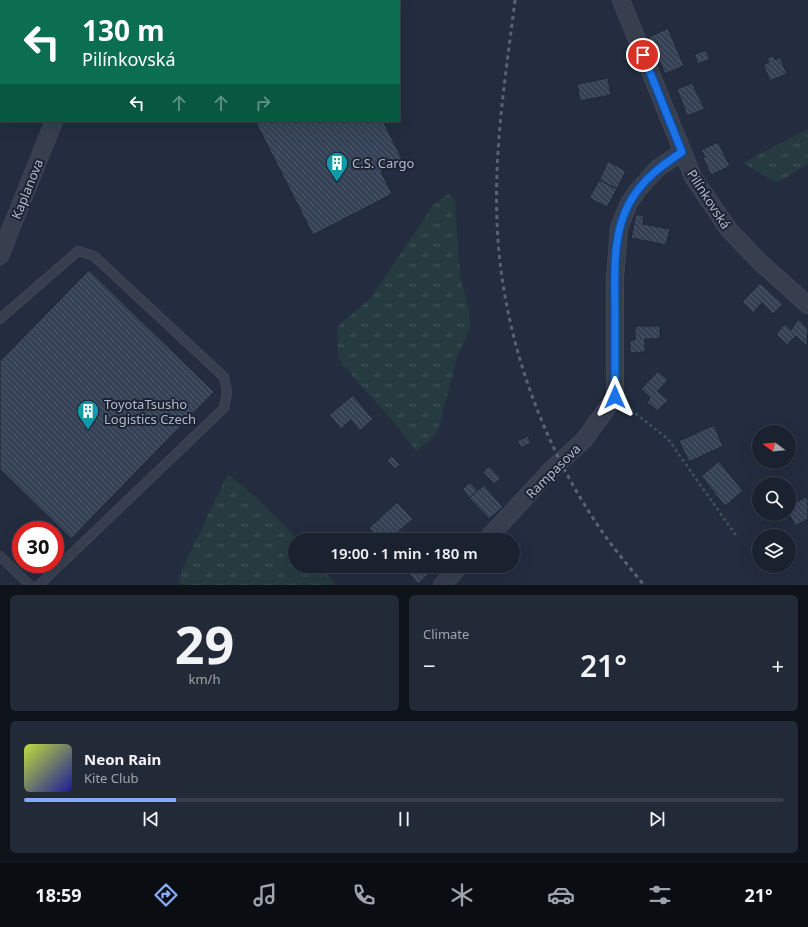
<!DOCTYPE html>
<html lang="en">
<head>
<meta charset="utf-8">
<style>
	body { margin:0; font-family:"Noto Sans",sans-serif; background:#232a37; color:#f1f3f6; height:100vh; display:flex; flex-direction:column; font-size:15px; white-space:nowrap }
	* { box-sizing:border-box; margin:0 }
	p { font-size:13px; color:#9fa4aa }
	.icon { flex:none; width:22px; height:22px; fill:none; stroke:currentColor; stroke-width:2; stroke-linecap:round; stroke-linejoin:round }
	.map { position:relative; height:585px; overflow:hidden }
	.side { display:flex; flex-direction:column; gap:10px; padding:10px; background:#0e131a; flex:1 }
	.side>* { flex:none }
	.guide { position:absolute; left:0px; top:0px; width:400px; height:122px; box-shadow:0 4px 16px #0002,0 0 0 1px #383f4b; background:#0b6e4f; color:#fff; overflow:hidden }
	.needle { width:26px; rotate:286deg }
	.controls { position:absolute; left:752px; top:425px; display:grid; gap:8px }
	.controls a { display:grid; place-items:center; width:44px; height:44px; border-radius:50%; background:#1a222f; box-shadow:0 4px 16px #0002,0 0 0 1px #383f4b; font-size:20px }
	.speed { position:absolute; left:12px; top:521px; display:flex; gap:8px; font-size:20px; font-weight:700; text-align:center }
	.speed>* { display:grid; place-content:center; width:52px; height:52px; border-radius:50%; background:#1a222f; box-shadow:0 4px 16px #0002,0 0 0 1px #383f4b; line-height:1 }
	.speed .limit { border:6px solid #d22; background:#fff; color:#111 }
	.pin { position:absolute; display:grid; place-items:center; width:34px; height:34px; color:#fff; margin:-17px; border:2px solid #fff; border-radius:50%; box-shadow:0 1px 4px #0007 }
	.me { position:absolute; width:44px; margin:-22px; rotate:0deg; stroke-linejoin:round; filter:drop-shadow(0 0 3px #0008) }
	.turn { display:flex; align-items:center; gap:14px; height:84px; padding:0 16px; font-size:18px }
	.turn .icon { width:52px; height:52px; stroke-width:2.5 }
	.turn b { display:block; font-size:28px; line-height:34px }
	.lanes { display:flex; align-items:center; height:38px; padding:0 16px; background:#0003; justify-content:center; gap:20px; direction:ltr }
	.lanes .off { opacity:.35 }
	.big { font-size:30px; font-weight:600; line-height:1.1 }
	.side .widget { flex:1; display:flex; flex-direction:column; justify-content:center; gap:6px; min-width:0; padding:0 14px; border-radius:6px; background:#232a37 }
	.side .dial { align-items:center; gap:0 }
	.dial b { font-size:52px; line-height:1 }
	.song { display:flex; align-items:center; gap:12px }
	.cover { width:48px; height:48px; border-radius:6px; background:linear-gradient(135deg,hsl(70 70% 55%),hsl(240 70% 35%)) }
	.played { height:4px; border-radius:2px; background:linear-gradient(90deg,#86abfc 20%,#383f4b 20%) }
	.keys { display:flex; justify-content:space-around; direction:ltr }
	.heat { display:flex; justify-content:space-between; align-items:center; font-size:22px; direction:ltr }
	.side .tiles { flex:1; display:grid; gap:10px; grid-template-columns:1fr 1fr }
	.widget:last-child { grid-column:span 2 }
	.trip { position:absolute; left:288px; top:533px; width:232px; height:40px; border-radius:20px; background:#1a222f; box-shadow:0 4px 16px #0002,0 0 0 1px #383f4b; font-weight:600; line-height:40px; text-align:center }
	.menu { display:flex; height:64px; justify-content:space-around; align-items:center; background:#0a0e13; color:#9fa4aa }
	.menu .icon { width:28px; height:28px }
	.menu .selected { color:#86abfc }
	.menu b { font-size:18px; color:#f1f3f6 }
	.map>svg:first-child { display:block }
	.grass { fill:url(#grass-tufts) }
	.building { fill:url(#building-back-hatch); stroke:#1e2636 }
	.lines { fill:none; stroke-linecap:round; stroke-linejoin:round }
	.lane-casing { stroke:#404858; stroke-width:10 }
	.street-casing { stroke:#404858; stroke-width:18 }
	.path { stroke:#3e5458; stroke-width:2.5; stroke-dasharray:3 3; stroke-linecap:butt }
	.lane { stroke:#373f4f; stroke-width:8 }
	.street { stroke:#373f4f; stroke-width:16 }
	.rail { stroke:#596376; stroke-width:3; stroke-dasharray:4 4; stroke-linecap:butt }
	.route-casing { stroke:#114b97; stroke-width:10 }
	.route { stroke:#1a73e8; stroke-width:7 }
	.labels { text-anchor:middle; stroke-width:4; stroke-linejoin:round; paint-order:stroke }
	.poi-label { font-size:13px; fill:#b3baca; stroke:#1c2434; text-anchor:start }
	.street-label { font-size:13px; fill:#b3baca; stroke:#1c2434 }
</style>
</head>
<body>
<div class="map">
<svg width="808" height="585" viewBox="0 0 808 585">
	<defs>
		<pattern id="grass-tufts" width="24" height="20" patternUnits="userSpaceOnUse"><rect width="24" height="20" fill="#253b40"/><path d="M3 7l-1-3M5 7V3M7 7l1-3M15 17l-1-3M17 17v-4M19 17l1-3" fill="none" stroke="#42555a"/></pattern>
		<pattern id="building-back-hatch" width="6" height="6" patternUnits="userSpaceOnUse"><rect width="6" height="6" fill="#354155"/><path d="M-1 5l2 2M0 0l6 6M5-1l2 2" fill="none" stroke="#505a6c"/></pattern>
	</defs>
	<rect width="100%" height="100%" fill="#232d3f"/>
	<g class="grass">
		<polygon points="808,129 808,164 777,183 743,163"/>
		<polygon points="448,194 455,200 460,276 469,309 470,328 457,358 438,430 433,438 416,451 397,426 343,365 338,356 337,330 340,324 371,298 434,204"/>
		<polygon points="228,474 261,502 298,540 295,540 295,566 320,566 336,585 183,585 179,581 182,569"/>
	</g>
	<g class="building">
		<rect x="194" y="0" width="127" height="1"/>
		<polygon points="668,28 684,66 665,74 649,37"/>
		<polygon points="706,50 710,59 698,64 694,54"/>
		<polygon points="773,56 775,60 780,57 787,74 770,81 763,65 769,62 767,58"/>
		<polygon points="608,78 611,95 580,101 577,84"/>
		<polygon points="692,83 705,109 687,116 677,89"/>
		<polygon points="255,121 383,121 403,161 381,171 392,194 313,235"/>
		<polygon points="718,142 730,166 711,175 703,158 705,157 701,150"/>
		<polygon points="608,161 626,171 617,189 599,180"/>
		<polygon points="599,180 617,189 607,207 589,198"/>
		<polygon points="636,214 644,216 643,224 670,229 666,245 631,238"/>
		<polygon points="89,270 214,392 71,539 0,469 0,361"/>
		<polygon points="760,283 783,304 773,314 762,303 753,313 742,302"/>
		<polygon points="798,319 808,329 807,346 796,336 787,345 776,334 785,324 791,330"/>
		<polygon points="635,326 660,326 660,339 645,339 645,352 630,353 630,340 635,340"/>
		<polygon points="658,371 668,380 658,391 668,400 657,411 647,402 650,398 641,389"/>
		<polygon points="353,395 373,419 360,431 351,420 341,429 329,415"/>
		<polygon points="714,425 723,446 689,462 679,441"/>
		<polygon points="528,436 531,443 521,448 517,441"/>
		<polygon points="392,456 400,465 395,469 387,460"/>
		<polygon points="719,461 743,491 725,506 701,476"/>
		<polygon points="489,466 501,479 494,484 483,472"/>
		<polygon points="470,482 478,491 469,498 462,489"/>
		<polygon points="484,485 503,507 489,519 469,498"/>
		<polygon points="806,497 808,501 808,519 795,526 789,514 789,506"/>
		<polygon points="397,502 413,519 389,540 379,540 369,528"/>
		<polygon points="402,566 422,566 429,574 418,584"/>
	</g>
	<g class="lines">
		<g class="lane-casing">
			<g id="lane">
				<polyline points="373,0 373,1"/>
				<polyline points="0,319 78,251 94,256 224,377 227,392 224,408 39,585"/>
				<polyline points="0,556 30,585"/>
			</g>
		</g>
		<g class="street-casing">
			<g id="street">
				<polyline points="621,0 693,177 729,230 762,264 808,305"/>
				<polyline points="102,1 103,0"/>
				<polyline points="0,256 54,121"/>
				<polyline points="486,540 550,471 584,440 615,397 615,278 619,228 629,203 638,190 658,168 682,152"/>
				<polyline points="442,585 460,566"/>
			</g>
		</g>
		<polyline class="path" points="626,406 668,439 737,537"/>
		<use href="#lane" class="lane"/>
		<use href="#street" class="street"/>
		<path class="rail" d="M515,0C506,73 494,147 497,221C500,323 537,433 593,518C608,542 626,563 644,585"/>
	</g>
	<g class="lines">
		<g class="route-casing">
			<path id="route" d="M615,397C615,370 615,343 615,315C615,279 611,234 630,202C642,180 661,166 682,152L643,55"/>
		</g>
		<use href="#route" class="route"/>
	</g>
	<defs>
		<g id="building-pin" transform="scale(1.15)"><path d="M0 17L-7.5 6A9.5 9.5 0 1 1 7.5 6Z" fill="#0f9aa8" stroke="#1c2434"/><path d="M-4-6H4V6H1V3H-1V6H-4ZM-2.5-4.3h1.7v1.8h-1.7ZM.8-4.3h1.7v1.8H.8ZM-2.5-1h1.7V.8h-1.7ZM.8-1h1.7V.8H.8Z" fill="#fff"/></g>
	</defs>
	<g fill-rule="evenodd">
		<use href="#building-pin" x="337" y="163"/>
		<use href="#building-pin" x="88" y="411"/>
	</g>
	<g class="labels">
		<g class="poi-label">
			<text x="352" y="168">C.S. Cargo</text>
			<text x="104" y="409">ToyotaTsusho<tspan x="104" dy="15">Logistics Czech</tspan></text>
		</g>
		<g class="street-label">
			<text transform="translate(27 189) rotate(-68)" y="5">Kaplanova</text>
			<text transform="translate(709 199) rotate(57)" y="5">Pilínkovská</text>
			<text transform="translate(553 471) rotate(-45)" y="5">Rampasova</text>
		</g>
	</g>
</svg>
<div class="controls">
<a><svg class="needle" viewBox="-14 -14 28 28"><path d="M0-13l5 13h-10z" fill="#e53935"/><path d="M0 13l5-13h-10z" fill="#9fa4aa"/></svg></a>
<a><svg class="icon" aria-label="search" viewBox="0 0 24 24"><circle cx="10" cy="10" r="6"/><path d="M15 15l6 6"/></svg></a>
<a><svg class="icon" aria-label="layers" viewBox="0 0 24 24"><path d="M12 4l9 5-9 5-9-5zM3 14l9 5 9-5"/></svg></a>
</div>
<div class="speed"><div class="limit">30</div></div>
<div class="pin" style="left:643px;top:55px;background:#d93025"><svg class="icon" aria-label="arrive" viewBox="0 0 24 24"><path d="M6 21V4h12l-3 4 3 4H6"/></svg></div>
<svg class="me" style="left:615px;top:397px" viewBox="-20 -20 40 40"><path d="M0-17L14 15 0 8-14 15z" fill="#1a73e8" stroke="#fff" stroke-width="4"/></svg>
<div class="trip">19:00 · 1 min · 180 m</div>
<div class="guide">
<div class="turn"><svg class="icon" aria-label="left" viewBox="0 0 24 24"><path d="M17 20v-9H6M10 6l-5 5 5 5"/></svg><div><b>130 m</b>Pilínkovská</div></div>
<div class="lanes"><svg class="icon" aria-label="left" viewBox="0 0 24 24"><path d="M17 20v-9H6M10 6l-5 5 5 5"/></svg><svg class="icon off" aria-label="ahead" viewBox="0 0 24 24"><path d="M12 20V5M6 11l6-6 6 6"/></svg><svg class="icon off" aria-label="ahead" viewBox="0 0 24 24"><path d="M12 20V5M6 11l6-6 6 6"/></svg><svg class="icon off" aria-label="right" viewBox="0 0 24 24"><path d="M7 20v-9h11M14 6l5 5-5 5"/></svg></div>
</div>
</div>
<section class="side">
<div class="tiles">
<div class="widget dial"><b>29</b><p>km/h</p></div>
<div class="widget"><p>Climate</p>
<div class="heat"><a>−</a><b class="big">21°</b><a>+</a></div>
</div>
<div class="widget">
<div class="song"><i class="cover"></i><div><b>Neon Rain</b><p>Kite Club</p></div></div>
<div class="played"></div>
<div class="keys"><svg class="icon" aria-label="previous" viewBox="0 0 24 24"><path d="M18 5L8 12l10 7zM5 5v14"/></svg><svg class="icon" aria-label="pause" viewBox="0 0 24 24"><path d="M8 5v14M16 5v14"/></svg><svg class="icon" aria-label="next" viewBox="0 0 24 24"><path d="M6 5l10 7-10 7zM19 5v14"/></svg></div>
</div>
</div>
</section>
<nav class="menu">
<b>18:59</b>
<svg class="icon selected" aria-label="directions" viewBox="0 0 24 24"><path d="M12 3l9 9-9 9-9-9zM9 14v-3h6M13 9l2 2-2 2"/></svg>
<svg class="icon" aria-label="music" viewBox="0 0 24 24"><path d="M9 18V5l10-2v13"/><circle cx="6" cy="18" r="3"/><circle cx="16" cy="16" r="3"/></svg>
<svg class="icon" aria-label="phone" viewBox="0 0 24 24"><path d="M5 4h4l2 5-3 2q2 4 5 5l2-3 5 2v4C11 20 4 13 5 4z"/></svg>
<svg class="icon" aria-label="climate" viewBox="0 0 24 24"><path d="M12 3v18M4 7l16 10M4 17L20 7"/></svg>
<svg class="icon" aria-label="car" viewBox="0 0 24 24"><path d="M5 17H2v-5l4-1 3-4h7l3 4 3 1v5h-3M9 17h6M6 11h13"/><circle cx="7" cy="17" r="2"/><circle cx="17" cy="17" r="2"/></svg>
<svg class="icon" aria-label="filters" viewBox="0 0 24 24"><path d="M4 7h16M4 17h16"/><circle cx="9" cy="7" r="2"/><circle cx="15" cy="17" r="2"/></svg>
<b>21°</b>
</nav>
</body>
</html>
